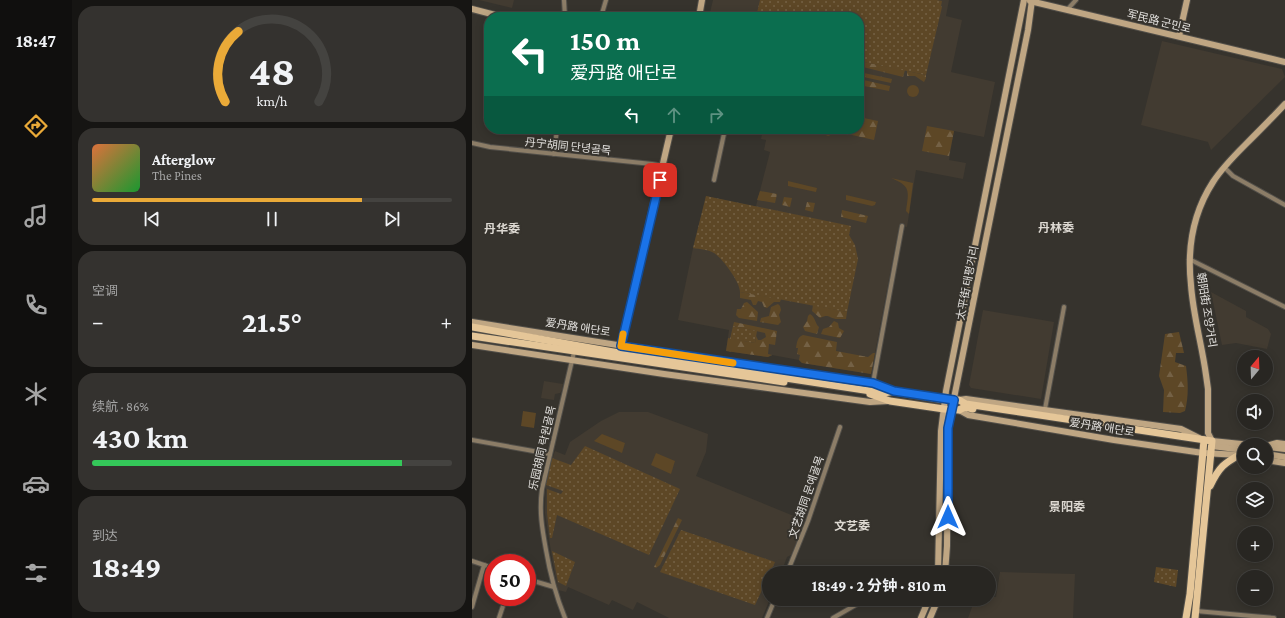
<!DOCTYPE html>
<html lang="zh">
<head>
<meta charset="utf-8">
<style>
	body { margin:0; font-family:"Crimson Pro","Noto Sans SC","Noto Sans KR",serif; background:#34322f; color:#f1f3f6; height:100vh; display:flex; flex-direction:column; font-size:15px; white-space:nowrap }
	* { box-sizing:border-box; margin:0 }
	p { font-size:13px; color:#a5a5a5 }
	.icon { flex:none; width:22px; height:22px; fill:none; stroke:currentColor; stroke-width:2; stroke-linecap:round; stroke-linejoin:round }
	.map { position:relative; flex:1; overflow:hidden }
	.panel { display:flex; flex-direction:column; gap:6px; padding:6px; background:#161513; width:400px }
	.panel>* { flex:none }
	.guide { position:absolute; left:12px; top:12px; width:380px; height:122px; border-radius:16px; box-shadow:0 2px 10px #0003,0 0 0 1px #444340; background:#0b6e4f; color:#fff; overflow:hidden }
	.needle { width:26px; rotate:19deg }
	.controls { position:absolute; left:765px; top:350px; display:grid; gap:8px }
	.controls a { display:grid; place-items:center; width:36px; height:36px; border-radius:50%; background:#282622; box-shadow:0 2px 10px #0003,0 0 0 1px #444340; font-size:20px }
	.speed { position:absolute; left:12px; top:554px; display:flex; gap:8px; font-size:20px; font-weight:700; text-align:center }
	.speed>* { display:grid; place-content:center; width:52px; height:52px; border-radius:50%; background:#282622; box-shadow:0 2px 10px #0003,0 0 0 1px #444340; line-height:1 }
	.speed .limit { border:6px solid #d22; background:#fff; color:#111 }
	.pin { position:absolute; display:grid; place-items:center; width:34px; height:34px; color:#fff; margin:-17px; border-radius:8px; box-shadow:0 2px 6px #0006 }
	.me { position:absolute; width:44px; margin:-22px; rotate:0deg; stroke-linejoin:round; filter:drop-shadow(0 0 3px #0008) }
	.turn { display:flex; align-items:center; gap:14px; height:84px; padding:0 20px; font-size:18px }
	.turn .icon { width:52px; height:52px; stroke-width:2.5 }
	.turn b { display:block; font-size:28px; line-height:34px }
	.lanes { display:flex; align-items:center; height:38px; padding:0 20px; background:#0003; justify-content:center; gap:20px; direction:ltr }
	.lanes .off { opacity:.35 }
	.big { font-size:30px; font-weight:700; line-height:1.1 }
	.panel .card { flex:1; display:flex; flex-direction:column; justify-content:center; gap:6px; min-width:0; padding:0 14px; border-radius:16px; background:#34322f }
	.panel .dial { align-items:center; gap:0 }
	.dial svg { height:104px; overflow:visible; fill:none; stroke:#444340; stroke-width:7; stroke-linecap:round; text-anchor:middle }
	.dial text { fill:#f1f3f6; stroke:none }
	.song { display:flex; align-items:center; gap:12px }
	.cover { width:48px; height:48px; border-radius:6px; background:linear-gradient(135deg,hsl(20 70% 55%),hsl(130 70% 35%)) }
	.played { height:4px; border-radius:2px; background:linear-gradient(90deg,#eaaa38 75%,#444340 75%) }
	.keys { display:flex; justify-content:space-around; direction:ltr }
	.heat { display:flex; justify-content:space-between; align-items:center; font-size:22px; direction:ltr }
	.charge { height:6px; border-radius:3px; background:linear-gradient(90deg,#34c759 86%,#444340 0) }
	.trip { position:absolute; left:290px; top:566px; width:234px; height:40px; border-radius:20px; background:#282622; box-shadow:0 2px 10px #0003,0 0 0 1px #444340; font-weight:700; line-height:40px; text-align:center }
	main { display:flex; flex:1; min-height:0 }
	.tab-bar { display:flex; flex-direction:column; width:72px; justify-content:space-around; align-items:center; background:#100f0e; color:#a5a5a5 }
	.tab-bar .icon { width:28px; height:28px }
	.tab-bar .active { color:#eaaa38 }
	.tab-bar b { font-size:18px; color:#f1f3f6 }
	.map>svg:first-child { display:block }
	.built { fill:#423b31 }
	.grass { fill:#5d4726 }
	.forest { fill:url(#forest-firs) }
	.park { fill:url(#park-dots) }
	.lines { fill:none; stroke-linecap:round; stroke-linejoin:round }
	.street-casing { stroke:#524f49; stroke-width:6 }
	.secondary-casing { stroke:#524f49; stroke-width:8 }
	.primary-casing { stroke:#524f49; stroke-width:9 }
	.street { stroke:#8c7d67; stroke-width:4 }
	.secondary { stroke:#bfa683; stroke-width:6 }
	.primary { stroke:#e5c698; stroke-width:7 }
	.route-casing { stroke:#114b97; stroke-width:10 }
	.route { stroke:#1a73e8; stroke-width:7 }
	.slow { stroke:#f59e0b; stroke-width:7 }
	.labels { text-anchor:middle; stroke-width:4; stroke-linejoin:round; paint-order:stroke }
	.street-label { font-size:11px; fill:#e3e1de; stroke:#36332d }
	.neighbourhood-label { font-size:12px; font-weight:bold; fill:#ddd9d2; stroke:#36332d }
</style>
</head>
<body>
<main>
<nav class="tab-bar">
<b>18:47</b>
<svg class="icon active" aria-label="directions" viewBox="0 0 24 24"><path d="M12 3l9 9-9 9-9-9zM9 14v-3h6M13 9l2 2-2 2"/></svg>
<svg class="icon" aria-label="music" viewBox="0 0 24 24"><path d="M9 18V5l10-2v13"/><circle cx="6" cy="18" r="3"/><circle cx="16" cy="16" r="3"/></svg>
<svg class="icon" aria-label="phone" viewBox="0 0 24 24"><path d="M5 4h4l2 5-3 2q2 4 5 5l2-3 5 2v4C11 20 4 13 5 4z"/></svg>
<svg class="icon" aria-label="climate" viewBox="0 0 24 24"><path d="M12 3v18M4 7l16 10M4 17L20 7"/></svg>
<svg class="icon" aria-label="car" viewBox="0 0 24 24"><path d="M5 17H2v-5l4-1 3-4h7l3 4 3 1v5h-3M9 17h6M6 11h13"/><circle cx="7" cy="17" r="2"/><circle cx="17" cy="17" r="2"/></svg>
<svg class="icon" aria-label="filters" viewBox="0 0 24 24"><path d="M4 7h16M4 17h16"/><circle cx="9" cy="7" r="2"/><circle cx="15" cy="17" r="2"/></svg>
</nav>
<section class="panel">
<div class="card dial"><svg viewBox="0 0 100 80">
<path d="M14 69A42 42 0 1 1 86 69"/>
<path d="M14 69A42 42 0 0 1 24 15" stroke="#eaaa38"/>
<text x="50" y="56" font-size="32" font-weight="700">48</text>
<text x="50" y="72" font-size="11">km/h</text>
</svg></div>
<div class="card">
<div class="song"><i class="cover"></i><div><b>Afterglow</b><p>The Pines</p></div></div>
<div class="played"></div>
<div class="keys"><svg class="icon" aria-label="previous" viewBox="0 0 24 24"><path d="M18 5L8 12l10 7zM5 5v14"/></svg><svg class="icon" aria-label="pause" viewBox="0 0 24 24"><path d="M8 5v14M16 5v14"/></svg><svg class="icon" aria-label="next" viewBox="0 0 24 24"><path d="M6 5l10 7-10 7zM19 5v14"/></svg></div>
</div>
<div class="card"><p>空调</p>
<div class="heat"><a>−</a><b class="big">21.5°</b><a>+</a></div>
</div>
<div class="card"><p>续航 · 86%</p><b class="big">430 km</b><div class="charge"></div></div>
<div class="card"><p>到达</p><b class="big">18:49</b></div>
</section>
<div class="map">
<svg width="813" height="618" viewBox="0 0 813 618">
	<defs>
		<pattern id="forest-firs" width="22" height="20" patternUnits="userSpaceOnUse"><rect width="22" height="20" fill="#5d4726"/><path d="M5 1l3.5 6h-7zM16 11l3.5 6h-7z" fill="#746145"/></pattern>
		<pattern id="park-dots" width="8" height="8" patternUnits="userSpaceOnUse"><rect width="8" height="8" fill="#5d4726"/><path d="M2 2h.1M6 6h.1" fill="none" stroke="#746145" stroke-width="1.8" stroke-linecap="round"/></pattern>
	</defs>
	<rect width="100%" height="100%" fill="#36332d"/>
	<g class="built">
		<polygon points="7,0 42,0 40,8"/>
		<polygon points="241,0 477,0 474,16 490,20 479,72 523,82 512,137 482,131 477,160 494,163 491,179 444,170 435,227 427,226 399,374 330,363 327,360 300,355 296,357 254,351 257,330 206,320 221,248 234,196 281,207 284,206 298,152 292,150 294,140 289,139 291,129 387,129 387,17 237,17"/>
		<polygon points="690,41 810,69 813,77 739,150 736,142 669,125"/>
		<polygon points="739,292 774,311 774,317 796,329 799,334 795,349 764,343 750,345"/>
		<polygon points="511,310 582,322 569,399 499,388 497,385"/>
		<polygon points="72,381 91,384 90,390 88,393 83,394 82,400 69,398"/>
		<polygon points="147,412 176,412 236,434 234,452 224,476 334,521 319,555 315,557 309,573 297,573 297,599 298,599 290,618 197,618 165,602 161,610 140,600 137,605 96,587 94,592 86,590 81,564 73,513 74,485 79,462 83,451 93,455 98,442 129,421"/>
		<polygon points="528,572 603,574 601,618 496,618 503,599 517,599 517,597 524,597"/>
	</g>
	<g class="grass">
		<circle cx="441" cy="91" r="6"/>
		<path d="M419,178L441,183L437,214L434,211C437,191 439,186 419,178Z"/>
		<polygon points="316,181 345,188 344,192 316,186"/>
		<polygon points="374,195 404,202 403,205 400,206 374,200"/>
		<polygon points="51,411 64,413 62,428 49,426"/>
		<polygon points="130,434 153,443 150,453 122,441"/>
		<polygon points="184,453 203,461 199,474 179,465"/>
	</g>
	<g class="forest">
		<polygon points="387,61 433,70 431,77 387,66"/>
		<polygon points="435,71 454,75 454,78 452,82 443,76 435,76"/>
		<polygon points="387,72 420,79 419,83 387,76"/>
		<polygon points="387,79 418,86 417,91 387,85"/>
		<polygon points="387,117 406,121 402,140 367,132 367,129 387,129"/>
		<polygon points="455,126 482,131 477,156 450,151"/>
		<polygon points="318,129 348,129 348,133 346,135"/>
		<polygon points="350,129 364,129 361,134 356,136 352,134"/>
		<polygon points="288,191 305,194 303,203 285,200"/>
		<polygon points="312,197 320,198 318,207 310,205"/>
		<polygon points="335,202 343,203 341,212 333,210"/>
		<polygon points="370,210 396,216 394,223 369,217"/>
		<polygon points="268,292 309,299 308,302 302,302 295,308 292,307 290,302 286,301 284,305 281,305 279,300 268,298"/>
		<polygon points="275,302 286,312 285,321 267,318 264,315 265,309 269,309 272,303"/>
		<polygon points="306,304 308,306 309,310 307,315 309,322 306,325 288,322 289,318 297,316 299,307"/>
		<path d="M341,305L375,312L374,319C371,319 367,319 364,319C355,317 357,314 348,318L340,311Z"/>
		<path d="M338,314C344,318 343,324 347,327L345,334L333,331L331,327L335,321L336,316Z"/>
		<polygon points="362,321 366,323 367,328 372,331 368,338 349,334 351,329 357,327"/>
		<polygon points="262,322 305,331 303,345 297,344 296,354 300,355 296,357 254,351 256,338 283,343 284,336 286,340 289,340 294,337 293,333 261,326"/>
		<path d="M707,332L712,353H704L703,362L714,366C716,381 717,396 713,411L708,413L691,412L692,390L687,376L693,334Z"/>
		<path d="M331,335L365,342L364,351L396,357L401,353H403L399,374L330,363L327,360L328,355L325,354L326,348H324C325,343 325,337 331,335Z"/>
		<polygon points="206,518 210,520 188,565 184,568 182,567"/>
	</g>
	<g class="park">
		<polygon points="288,0 465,0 470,1 469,6 470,7 454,75 387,61 387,17 284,17"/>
		<path d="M234,196L379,226L377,235L383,245L386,259L375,312L268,292C268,282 251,259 242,253C237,250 228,249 221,248Z"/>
		<polygon points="261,326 285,331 283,343 258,339"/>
		<polygon points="113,446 208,489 177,555 85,515 80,538 78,538 75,513 75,489 89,494 91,491 74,485 80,458 99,465"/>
		<polygon points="209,530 303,562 283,605 188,572"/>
		<polygon points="80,551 103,562 94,586 86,582"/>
		<polygon points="684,567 706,570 704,587 682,582"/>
	</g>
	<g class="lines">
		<g class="street-casing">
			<g id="street">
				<polyline points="92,0 93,17"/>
				<polyline points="595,10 604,0"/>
				<polyline points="129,17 134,0"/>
				<polyline points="0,143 18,147 180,164 191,166"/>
				<polyline points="82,154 85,129"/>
				<polyline points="752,167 761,176 813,205"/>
				<polyline points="242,180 253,129"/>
				<polyline points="717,259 813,307"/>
				<polyline points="401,383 430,226"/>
				<polyline points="573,409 592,307"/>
				<polyline points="0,440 78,454"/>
				<polyline points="0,561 21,568"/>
				<polyline points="315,573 336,521 368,427"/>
				<polyline points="448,573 466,568"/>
				<polyline points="55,579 82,587"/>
				<polyline points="0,607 12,565"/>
				<polyline points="724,611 802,618"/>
				<polyline points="27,618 34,597"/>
				<path d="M93,618C84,596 78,574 74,550C70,528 67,511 70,489L102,352"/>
				<polyline points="295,618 303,599"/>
				<polyline points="361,618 394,599"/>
			</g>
		</g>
		<g class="secondary-casing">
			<g id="secondary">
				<polyline points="558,1 813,62"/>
				<polyline points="0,9 31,17"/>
				<polyline points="227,17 230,0"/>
				<polyline points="707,36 715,0"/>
				<polyline points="0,322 247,361 401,383 422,391"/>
				<polyline points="0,345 192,374 398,402 416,401"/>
				<polyline points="148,349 199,129"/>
				<polyline points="487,400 494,399 709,429 727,438"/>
				<polyline points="487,410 496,415 642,440 731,453 768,455"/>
				<path d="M779,445L740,441L736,433V389L734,375C730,345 721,315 719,285C715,249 721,213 741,182C750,168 761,157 773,145C786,132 800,118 813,104"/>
				<polyline points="740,446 772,450"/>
				<polyline points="794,446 805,443 813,444"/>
				<polyline points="795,447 813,449"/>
				<polyline points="794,454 813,457"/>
				<polyline points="794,460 813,463"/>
				<polyline points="466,573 469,431 474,391 552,0"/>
				<polyline points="473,573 475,546 476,428 556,30 560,0"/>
				<polyline points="449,618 457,599"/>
				<polyline points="458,618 466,599"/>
			</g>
		</g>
		<g class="primary-casing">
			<g id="primary">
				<polyline points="0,327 147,353 412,393 422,391 473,400 487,400 494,404 740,441 723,618"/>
				<polyline points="0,336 312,382"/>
				<polyline points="398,394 418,401 472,409 487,410 493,407 501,409"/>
				<path d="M738,486C748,465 753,463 772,452"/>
				<polyline points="714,618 718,594 732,440"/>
			</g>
		</g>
		<use href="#street" class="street"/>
		<use href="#secondary" class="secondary"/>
		<use href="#primary" class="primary"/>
	</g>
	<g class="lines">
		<g class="route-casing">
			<polyline id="route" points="188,180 149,346 401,383 422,391 482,400 476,428 476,517"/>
		</g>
		<use href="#route" class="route"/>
		<polyline class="slow" points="151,334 149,346 261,363"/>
	</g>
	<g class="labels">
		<g class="street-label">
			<text transform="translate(687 21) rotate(14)" y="4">军民路 군민로</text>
			<text transform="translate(96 146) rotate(6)" y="4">丹宁胡同 단녕골목</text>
			<text transform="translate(495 283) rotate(-79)" y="4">太平街 태평거리</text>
			<text transform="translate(735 310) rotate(81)" y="4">朝阳街 조양거리</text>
			<text transform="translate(106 327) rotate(9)" y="4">爱丹路 애단로</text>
			<text transform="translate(630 427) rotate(9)" y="4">爱丹路 애단로</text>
			<text transform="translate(70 448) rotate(-77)" y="4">乐园胡同 락원골목</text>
			<text transform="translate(334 497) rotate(-71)" y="4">文艺胡同 문예골목</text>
		</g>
		<g class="neighbourhood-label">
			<text x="584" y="232">丹林委</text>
			<text x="30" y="233">丹华委</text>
			<text x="595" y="511">景阳委</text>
			<text x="380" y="530">文艺委</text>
		</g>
	</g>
</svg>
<div class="controls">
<a><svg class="needle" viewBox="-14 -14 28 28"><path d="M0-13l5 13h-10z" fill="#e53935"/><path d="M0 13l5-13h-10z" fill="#a5a5a5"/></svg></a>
<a><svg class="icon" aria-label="sound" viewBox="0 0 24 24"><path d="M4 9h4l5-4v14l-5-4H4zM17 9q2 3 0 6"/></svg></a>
<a><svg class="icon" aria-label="search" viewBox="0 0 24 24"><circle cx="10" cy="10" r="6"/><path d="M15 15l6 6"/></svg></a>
<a><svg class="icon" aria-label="layers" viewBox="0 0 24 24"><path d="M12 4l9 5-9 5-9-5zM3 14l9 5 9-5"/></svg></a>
<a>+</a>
<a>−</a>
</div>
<div class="speed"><div class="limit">50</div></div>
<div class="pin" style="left:188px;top:180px;background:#d93025"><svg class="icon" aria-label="arrive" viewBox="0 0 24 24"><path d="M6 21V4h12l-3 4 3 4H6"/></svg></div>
<svg class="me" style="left:476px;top:517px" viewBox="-20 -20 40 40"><path d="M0-17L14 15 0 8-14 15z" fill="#1a73e8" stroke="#fff" stroke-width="4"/></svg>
<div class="trip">18:49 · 2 分钟 · 810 m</div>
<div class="guide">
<div class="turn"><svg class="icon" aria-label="left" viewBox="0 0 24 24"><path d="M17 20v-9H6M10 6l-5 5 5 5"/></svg><div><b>150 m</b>爱丹路 애단로</div></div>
<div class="lanes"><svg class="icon" aria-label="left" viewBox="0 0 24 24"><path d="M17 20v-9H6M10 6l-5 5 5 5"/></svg><svg class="icon off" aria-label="ahead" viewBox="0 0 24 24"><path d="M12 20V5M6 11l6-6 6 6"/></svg><svg class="icon off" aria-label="right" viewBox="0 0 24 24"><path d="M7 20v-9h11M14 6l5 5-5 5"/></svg></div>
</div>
</div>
</main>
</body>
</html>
